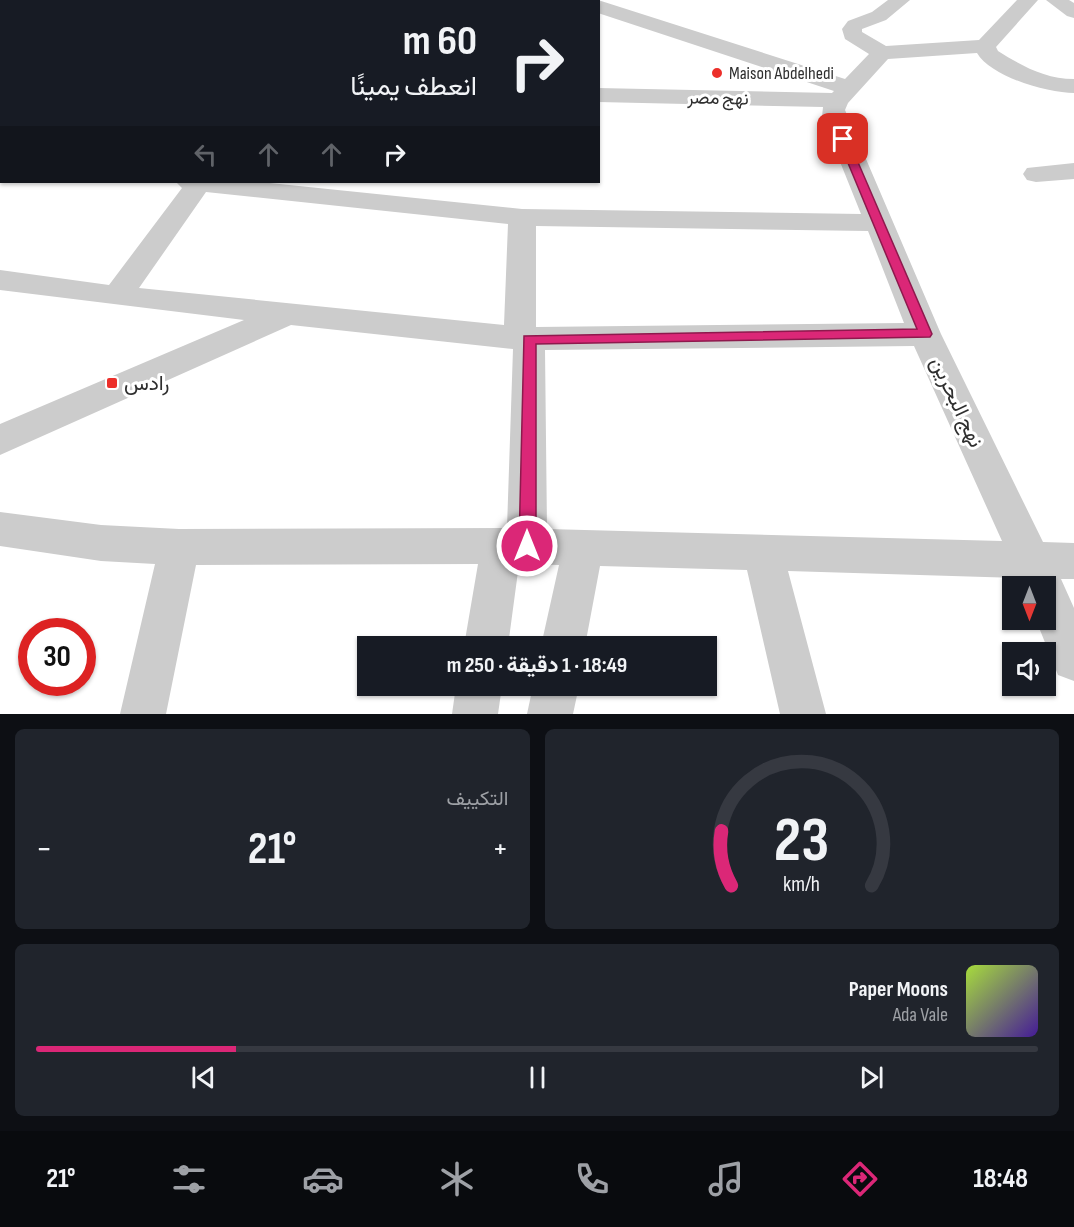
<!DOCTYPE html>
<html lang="ar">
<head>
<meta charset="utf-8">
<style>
	body { margin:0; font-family:"Sofia Sans Condensed",Vazirmatn,sans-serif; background:#20242c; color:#f1f3f6; direction:rtl; height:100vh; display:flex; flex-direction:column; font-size:22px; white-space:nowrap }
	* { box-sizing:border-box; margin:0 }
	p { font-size:20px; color:#9ea1a6 }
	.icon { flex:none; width:33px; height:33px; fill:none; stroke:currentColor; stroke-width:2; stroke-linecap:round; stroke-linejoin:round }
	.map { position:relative; height:714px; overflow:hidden; direction:ltr }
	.panel { display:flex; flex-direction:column; gap:15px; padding:15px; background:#0d0f14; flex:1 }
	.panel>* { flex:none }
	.top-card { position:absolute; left:0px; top:0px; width:600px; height:183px; box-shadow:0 2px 4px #0004; direction:rtl; background:#171b24; color:#f1f3f6; overflow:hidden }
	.needle { width:39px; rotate:180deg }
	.tools { position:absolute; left:1002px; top:576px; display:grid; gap:12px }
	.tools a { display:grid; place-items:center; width:54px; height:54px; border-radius:0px; background:#171b24; box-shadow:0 2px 4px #0004; font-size:30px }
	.speed { position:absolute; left:18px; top:618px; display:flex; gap:12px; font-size:30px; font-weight:700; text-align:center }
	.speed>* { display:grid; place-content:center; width:78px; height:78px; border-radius:50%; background:#171b24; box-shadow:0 2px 4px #0004; line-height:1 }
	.speed .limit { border:9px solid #d22; background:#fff; color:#111 }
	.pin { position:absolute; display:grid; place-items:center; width:51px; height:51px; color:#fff; margin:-26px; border-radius:12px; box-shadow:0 3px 9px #0006 }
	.me { position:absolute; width:66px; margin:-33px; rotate:0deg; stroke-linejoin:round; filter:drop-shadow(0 0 4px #0008) }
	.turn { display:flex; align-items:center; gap:21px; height:126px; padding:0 24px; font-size:27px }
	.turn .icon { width:78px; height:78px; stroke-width:2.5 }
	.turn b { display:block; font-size:42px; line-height:51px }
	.lanes { display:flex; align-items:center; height:57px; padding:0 24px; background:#0003; justify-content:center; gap:30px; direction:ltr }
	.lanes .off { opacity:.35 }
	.big { font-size:45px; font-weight:700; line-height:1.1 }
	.panel .widget { flex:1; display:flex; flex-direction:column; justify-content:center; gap:9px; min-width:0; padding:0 21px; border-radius:9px; background:#20242c }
	.panel .dial { align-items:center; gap:0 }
	.dial svg { height:156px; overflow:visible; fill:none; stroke:#363941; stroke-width:7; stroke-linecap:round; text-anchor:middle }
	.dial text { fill:#f1f3f6; stroke:none }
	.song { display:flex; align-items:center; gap:18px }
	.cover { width:72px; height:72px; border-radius:9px; background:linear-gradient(135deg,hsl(80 70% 55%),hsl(260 70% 35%)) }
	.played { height:6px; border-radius:3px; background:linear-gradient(90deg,#db2777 20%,#363941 20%) }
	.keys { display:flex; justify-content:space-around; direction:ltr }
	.heat { display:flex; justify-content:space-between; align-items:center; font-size:33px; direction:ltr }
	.panel .tiles { flex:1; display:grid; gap:15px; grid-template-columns:1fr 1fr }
	.widget:last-child { grid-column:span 2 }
	.trip { position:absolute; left:357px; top:636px; width:360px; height:60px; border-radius:0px; background:#171b24; box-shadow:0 2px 4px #0004; font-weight:700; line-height:60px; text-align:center; direction:rtl }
	.menu { display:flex; height:96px; justify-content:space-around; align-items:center; background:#090b0e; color:#9ea1a6 }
	.menu .icon { width:42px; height:42px }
	.menu .selected { color:#db2777 }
	.menu b { font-size:27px; color:#f1f3f6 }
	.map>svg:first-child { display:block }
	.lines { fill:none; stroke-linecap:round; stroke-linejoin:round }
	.minor { fill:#ccc; fill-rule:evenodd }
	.route { fill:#db2777; stroke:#8e194d; stroke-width:1.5 }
	.poi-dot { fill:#ec2f2a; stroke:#fff; stroke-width:2 }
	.labels { text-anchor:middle; stroke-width:6; stroke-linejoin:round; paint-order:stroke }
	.far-poi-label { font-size:18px; fill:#2f2f2f; stroke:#fff; text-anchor:start }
	.far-street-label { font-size:18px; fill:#2f2f2f; stroke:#fff }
	.poi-label { font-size:21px; fill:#2f2f2f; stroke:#fff; text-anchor:start }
	.street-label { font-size:21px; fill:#2f2f2f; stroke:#fff }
</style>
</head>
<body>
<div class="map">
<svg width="1074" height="714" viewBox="0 0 1074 714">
	<rect width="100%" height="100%" fill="#fff"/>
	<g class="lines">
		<g class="minor">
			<polygon points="72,0 95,0 96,2 73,2"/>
			<polygon points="176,0 196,0 176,2"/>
			<polygon points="342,0 363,0 341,2"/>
			<path d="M598,0L845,79L869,54L845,39L842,29L848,21L872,12L888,0H910L886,20L862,29V32L886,46L979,40L1017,0H1038L996,47L998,51C1022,66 1045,79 1074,79V93C1048,93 991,77 977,53L888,59L848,103L845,110L941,334L1043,542L1074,543V579H1061L1074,608V681L1058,675L1036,620H1046V586H1022L1018,578L788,571L826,714H780L747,570L600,566L585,646H541L559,565L519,564L508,646H464L478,564L196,565L166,714H120L155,564L101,561L0,546V512L101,525L179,529L507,528L513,349L291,325L0,455V424L244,320L0,290V270L109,285L182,188L176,182H260L522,209L861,214L822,117L823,107L598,102V88L832,93L834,91L598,13V2H593ZM206,192L508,224L504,325L139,288ZM536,226L868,231L904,323L536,327ZM914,346L1002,541L547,529L545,350Z"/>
			<polygon points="1046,0 1069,0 1074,3 1074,18 1067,16"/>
			<polygon points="0,141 2,141 0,157"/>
			<polygon points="1074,163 1074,179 1036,182 1027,180 1023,174 1027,168"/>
			<polygon points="456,686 502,686 498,714 452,714"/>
			<polygon points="533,686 579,686 573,714 527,714"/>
		</g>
	</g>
	<polygon class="route" points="839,136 848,139 932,334 930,337 536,344 536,546 533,552 527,554 521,552 519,546 524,336 917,329 838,139"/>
	<g class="poi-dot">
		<circle cx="717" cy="73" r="6"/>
		<rect x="106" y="377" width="12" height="12" rx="3"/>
	</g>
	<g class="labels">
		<g class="far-poi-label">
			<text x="729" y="79">Maison Abdelhedi</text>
		</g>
		<g class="far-street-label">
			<text transform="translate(718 98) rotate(1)" y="6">نهج مصر</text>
		</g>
		<g class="poi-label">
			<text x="124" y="390">رادس</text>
		</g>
		<g class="street-label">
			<text transform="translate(957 402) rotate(65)" y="7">نهج البحرين</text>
		</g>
	</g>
</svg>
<div class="tools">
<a><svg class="needle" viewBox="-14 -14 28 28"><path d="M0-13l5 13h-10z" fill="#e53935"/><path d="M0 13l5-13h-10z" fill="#9ea1a6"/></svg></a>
<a><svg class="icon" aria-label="sound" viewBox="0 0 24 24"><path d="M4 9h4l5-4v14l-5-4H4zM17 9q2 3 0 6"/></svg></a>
</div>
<div class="speed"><div class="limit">30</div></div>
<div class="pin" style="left:843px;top:139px;background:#d93025"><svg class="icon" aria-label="arrive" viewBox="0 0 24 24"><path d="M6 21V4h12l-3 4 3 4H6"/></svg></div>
<svg class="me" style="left:527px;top:546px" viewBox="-20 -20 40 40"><circle r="17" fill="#db2777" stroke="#fff" stroke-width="3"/><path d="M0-11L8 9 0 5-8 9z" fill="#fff"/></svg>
<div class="trip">18:49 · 1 دقيقة · 250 m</div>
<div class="top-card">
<div class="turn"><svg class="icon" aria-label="right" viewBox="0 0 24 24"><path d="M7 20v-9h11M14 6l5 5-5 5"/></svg><div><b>60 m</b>انعطف يمينًا</div></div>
<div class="lanes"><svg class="icon off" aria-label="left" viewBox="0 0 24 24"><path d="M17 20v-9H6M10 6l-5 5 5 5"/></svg><svg class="icon off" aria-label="ahead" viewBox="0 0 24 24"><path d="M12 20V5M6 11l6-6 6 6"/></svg><svg class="icon off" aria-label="ahead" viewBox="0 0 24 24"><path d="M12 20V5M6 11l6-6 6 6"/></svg><svg class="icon" aria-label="right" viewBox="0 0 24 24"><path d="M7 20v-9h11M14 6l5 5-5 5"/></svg></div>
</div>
</div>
<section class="panel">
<div class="tiles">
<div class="widget dial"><svg viewBox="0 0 100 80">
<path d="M14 69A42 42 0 1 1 86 69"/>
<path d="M14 69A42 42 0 0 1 9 41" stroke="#db2777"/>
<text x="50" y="56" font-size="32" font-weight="700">23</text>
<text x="50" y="72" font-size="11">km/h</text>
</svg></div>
<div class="widget"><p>التكييف</p>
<div class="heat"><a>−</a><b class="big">21°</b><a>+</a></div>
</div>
<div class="widget">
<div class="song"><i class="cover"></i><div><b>Paper Moons</b><p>Ada Vale</p></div></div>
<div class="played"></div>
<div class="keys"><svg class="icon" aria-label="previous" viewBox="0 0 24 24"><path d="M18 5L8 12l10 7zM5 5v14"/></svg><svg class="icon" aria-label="pause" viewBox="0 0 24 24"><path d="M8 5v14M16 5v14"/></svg><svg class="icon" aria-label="next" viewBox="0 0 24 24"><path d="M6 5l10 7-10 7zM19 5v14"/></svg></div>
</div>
</div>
</section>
<nav class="menu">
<b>18:48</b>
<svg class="icon selected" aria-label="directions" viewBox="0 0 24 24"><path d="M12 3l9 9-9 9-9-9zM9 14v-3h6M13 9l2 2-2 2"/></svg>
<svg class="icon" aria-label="music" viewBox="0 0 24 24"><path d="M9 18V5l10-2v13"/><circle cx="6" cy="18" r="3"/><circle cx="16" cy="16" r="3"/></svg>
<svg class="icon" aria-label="phone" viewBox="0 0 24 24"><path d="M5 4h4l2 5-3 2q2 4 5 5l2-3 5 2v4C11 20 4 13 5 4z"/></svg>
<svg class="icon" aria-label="climate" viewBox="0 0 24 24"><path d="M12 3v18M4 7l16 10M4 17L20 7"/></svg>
<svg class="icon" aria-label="car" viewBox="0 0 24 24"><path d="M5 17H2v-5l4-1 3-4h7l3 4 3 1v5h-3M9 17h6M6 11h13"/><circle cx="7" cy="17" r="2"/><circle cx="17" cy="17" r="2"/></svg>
<svg class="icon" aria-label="filters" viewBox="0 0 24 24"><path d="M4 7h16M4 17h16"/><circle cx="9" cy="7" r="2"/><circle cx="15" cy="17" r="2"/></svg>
<b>21°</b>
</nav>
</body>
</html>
